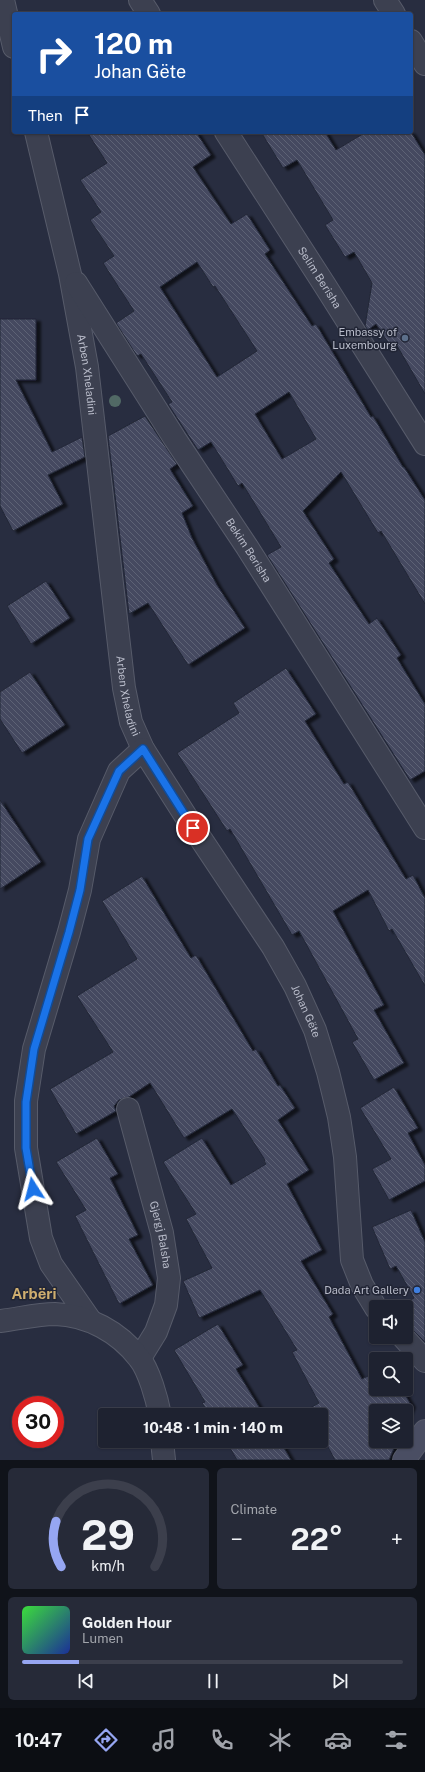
<!DOCTYPE html>
<html lang="en">
<head>
<meta charset="utf-8">
<style>
	body { margin:0; font-family:"Public Sans",sans-serif; background:#262a38; color:#f1f3f6; height:100vh; display:flex; flex-direction:column; font-size:15px; white-space:nowrap }
	* { box-sizing:border-box; margin:0 }
	p { font-size:13px; color:#a1a4ab }
	.icon { flex:none; width:22px; height:22px; fill:none; stroke:currentColor; stroke-width:2; stroke-linecap:round; stroke-linejoin:round }
	.map { position:relative; height:1460px; overflow:hidden }
	.drawer { display:flex; flex-direction:column; gap:8px; padding:8px; background:#10131a; flex:1 }
	.drawer>* { flex:none }
	.guide { position:absolute; left:12px; top:12px; width:401px; height:122px; border-radius:4px; box-shadow:0 1px 3px #0004,0 0 0 1px #3c3f4c; background:#1a4fa0; color:#fff; overflow:hidden }
	.controls { position:absolute; left:369px; top:1300px; display:grid; gap:8px }
	.controls a { display:grid; place-items:center; width:44px; height:44px; border-radius:4px; background:#1e2230; box-shadow:0 1px 3px #0004,0 0 0 1px #3c3f4c; font-size:20px }
	.speed { position:absolute; left:12px; top:1396px; display:flex; gap:8px; font-size:20px; font-weight:700; text-align:center }
	.speed>* { display:grid; place-content:center; width:52px; height:52px; border-radius:50%; background:#1e2230; box-shadow:0 1px 3px #0004,0 0 0 1px #3c3f4c; line-height:1 }
	.speed .limit { border:6px solid #d22; background:#fff; color:#111 }
	.pin { position:absolute; display:grid; place-items:center; width:34px; height:34px; color:#fff; margin:-17px; border:2px solid #fff; border-radius:50%; box-shadow:0 1px 4px #0007 }
	.me { position:absolute; width:44px; margin:-22px; rotate:351deg; stroke-linejoin:round; filter:drop-shadow(0 0 3px #0008) }
	.turn { display:flex; align-items:center; gap:14px; height:84px; padding:0 16px; font-size:18px }
	.turn .icon { width:52px; height:52px; stroke-width:2.5 }
	.turn b { display:block; font-size:28px; line-height:34px }
	.then { display:flex; align-items:center; height:38px; padding:0 16px; background:#0003; gap:8px; font-size:15px }
	.big { font-size:30px; font-weight:700; line-height:1.1 }
	.drawer .card { flex:1; display:flex; flex-direction:column; justify-content:center; gap:6px; min-width:0; padding:0 14px; border-radius:6px; background:#262a38 }
	.drawer .dial { align-items:center; gap:0 }
	.dial svg { height:104px; overflow:visible; fill:none; stroke:#3c3f4c; stroke-width:7; stroke-linecap:round; text-anchor:middle }
	.dial text { fill:#f1f3f6; stroke:none }
	.song { display:flex; align-items:center; gap:12px }
	.cover { width:48px; height:48px; border-radius:6px; background:linear-gradient(135deg,hsl(120 70% 55%),hsl(230 70% 35%)) }
	.played { height:4px; border-radius:2px; background:linear-gradient(90deg,#96a6f2 15%,#3c3f4c 15%) }
	.keys { display:flex; justify-content:space-around; direction:ltr }
	.heat { display:flex; justify-content:space-between; align-items:center; font-size:22px; direction:ltr }
	.drawer .tiles { flex:1; display:grid; gap:8px; grid-template-columns:1fr 1fr }
	.card:last-child { grid-column:span 2 }
	.trip { position:absolute; left:98px; top:1408px; width:230px; height:40px; border-radius:4px; background:#1e2230; box-shadow:0 1px 3px #0004,0 0 0 1px #3c3f4c; font-weight:700; line-height:40px; text-align:center }
	.tab-bar { display:flex; height:64px; justify-content:space-around; align-items:center; background:#0c0e13; color:#a1a4ab }
	.tab-bar .icon { width:28px; height:28px }
	.tab-bar .current { color:#96a6f2 }
	.tab-bar b { font-size:18px; color:#f1f3f6 }
	.map>svg:first-child { display:block }
	.building { fill:url(#building-back-hatch); stroke:#232737; fill-rule:evenodd; filter:url(#shadow) }
	.lines { fill:none; stroke-linecap:round; stroke-linejoin:round }
	.street-casing { stroke:#575b6a; stroke-width:24 }
	.secondary-casing { stroke:#575b6a; stroke-width:24 }
	.street { stroke:#3c4050; stroke-width:22 }
	.secondary { stroke:#4a4e63; stroke-width:22 }
	.tree { fill:#516965 }
	.route-casing { stroke:#114b97; stroke-width:10 }
	.route { stroke:#1a73e8; stroke-width:7 }
	.service-dot { fill:#5c6f8a; stroke:#212535; stroke-width:1.5 }
	.shop-dot { fill:#3f7fe0; stroke:#212535; stroke-width:1.5 }
	.labels { text-anchor:middle; stroke-width:3; stroke-linejoin:round; paint-order:stroke }
	.street-label { font-size:11px; fill:#b9bcca; stroke:#212535 }
	.poi-label { font-size:11px; fill:#b9bcca; stroke:#212535; text-anchor:end }
	.district-label { font-size:15px; font-weight:bold; fill:#cfae6f; stroke:#212535 }
</style>
</head>
<body>
<div class="map">
<svg width="425" height="1460" viewBox="0 0 425 1460">
	<defs>
		<pattern id="building-back-hatch" width="6" height="6" patternUnits="userSpaceOnUse"><rect width="6" height="6" fill="#444a60"/><path d="M-1 5l2 2M0 0l6 6M5-1l2 2" fill="none" stroke="#5d6275"/></pattern>
		<filter id="shadow"><feDropShadow dx="4.5" dy="2.5" stdDeviation="1" flood-color="#0009"/></filter>
	</defs>
	<rect width="100%" height="100%" fill="#282d40"/>
	<g class="building">
		<path d="M87,132H196L211,155L193,167L231,224L247,214L270,250L265,254L312,326L316,324L371,417L373,416L403,467H404L425,500V604L381,531L378,533L341,472L303,511L334,559L329,563L369,624L377,618L401,655L397,658L425,704V771L410,780L267,555L281,547L242,483L238,486L211,442L198,450L168,404L172,402L141,354L137,356L116,323L134,311L103,263L114,256L90,220L101,212L80,180L107,163ZM197,262L213,287L215,286L257,351L217,377L160,287ZM289,392L316,439L282,459L255,414Z"/>
		<polygon points="261,132 325,132 336,150 366,132 411,132 425,155 425,394 396,344 391,347 376,324 368,330 365,326 372,283 354,252 345,257 325,225 333,220 297,160 283,168"/>
		<polygon points="0,319 36,319 36,380 16,380 52,452 82,437 85,457 48,475 63,504 13,531 0,506"/>
		<polygon points="145,416 177,464 170,469 193,506 182,513 192,538 217,585 245,628 188,665 148,603 129,614 108,436"/>
		<polygon points="46,581 70,618 31,644 7,606"/>
		<polygon points="286,668 316,714 305,721 344,784 348,782 406,879 413,875 425,898 425,986 392,929 389,931 368,890 333,911 384,1005 374,1010 404,1063 374,1080 352,1042 358,1039 299,931 292,935 230,829 227,831 177,753 239,713 233,703"/>
		<polygon points="30,672 65,725 22,753 0,719 0,692"/>
		<polygon points="0,800 41,862 0,889"/>
		<polygon points="142,876 191,958 196,955 253,1051 256,1049 278,1086 280,1085 295,1108 278,1120 309,1170 287,1184 322,1250 301,1261 333,1314 329,1317 362,1379 376,1372 376,1389 402,1389 411,1405 406,1417 406,1411 376,1411 376,1441 397,1441 389,1460 335,1460 321,1434 321,1415 311,1415 308,1409 319,1403 292,1352 297,1350 260,1290 199,1318 183,1281 212,1268 186,1219 196,1214 163,1162 202,1138 231,1185 266,1164 264,1161 265,1160 232,1109 184,1138 150,1083 129,1097 119,1100 114,1106 116,1111 76,1134 50,1089 113,1052 77,996 137,959 102,901"/>
		<polygon points="394,1087 418,1128 408,1133 425,1165 425,1181 389,1200 372,1169 391,1159 360,1108"/>
		<polygon points="97,1138 118,1174 110,1178 138,1235 129,1239 153,1285 119,1304 75,1216 86,1210 56,1162"/>
		<polygon points="411,1210 425,1242 425,1342 410,1327 406,1320 406,1307 399,1306 414,1298 396,1266 390,1269 372,1227"/>
		<polygon points="218,1324 243,1365 236,1369 264,1415 210,1415 202,1403 205,1402 174,1350"/>
		<polygon points="226,1441 280,1441 291,1460 237,1460"/>
	</g>
	<g class="lines">
		<g class="street-casing">
			<g id="street">
				<polyline points="3,0 14,47"/>
				<polyline points="140,0 149,14"/>
				<polyline points="385,0 394,14"/>
				<polyline points="411,41 425,64"/>
				<path id="s1" d="M36,132L70,274L87,367L124,688L131,722L143,749L185,815L273,947L295,986L315,1030L328,1072L339,1117L345,1157L352,1260L362,1285L376,1308"/>
				<path id="s2" d="M226,132L324,284L425,444"/>
				<path id="s3" d="M76,283L175,439L247,547L425,828"/>
				<path id="s4" d="M128,1109L162,1233L169,1278L166,1305L156,1332L140,1358"/>
				<polyline points="90,1320 51,1264 41,1238 26,1148 26,1101 34,1049 69,932 80,890 89,839 119,771 143,749"/>
				<path d="M0,1321C18,1319 37,1314 55,1314C88,1315 119,1332 139,1358C149,1370 157,1399 160,1415"/>
				<polyline points="403,1337 425,1361"/>
				<polyline points="162,1441 164,1460"/>
			</g>
		</g>
		<g class="secondary-casing">
			<polyline id="secondary" points="404,1460 425,1431"/>
		</g>
		<use href="#street" class="street"/>
		<use href="#secondary" class="secondary"/>
	</g>
	<circle class="tree" cx="115" cy="401" r="6"/>
	<g class="lines">
		<g class="route-casing">
			<polyline id="route" points="33,1189 26,1148 26,1102 34,1049 69,932 80,890 88,839 119,771 143,749 193,828"/>
		</g>
		<use href="#route" class="route"/>
	</g>
	<circle class="service-dot" cx="405" cy="338" r="4"/>
	<circle class="shop-dot" cx="417" cy="1290" r="4"/>
	<g class="labels">
		<g class="street-label">
			<text dy="4" stroke="none"><textPath href="#s2" startOffset="173">Selim Berisha</textPath></text>
			<text dy="4" stroke="none"><textPath href="#s1" startOffset="248">Arben Xheladini</textPath></text>
			<text dy="4" stroke="none"><textPath href="#s3" startOffset="318">Bekim Berisha</textPath></text>
			<text dy="4" stroke="none"><textPath href="#s1" startOffset="572">Arben Xheladini</textPath></text>
			<text dy="4" stroke="none"><textPath href="#s1" startOffset="937">Johan Gëte</textPath></text>
			<text dy="4" stroke="none"><textPath href="#s4" startOffset="130">Gjergj Balsha</textPath></text>
		</g>
		<g class="poi-label">
			<text x="397" y="336">Embassy of<tspan x="397" dy="13">Luxembourg</tspan></text>
			<text x="409" y="1294">Dada Art Gallery</text>
		</g>
		<g class="district-label">
			<text x="34" y="1299">Arbëri</text>
		</g>
	</g>
</svg>
<div class="controls">
<a><svg class="icon" aria-label="sound" viewBox="0 0 24 24"><path d="M4 9h4l5-4v14l-5-4H4zM17 9q2 3 0 6"/></svg></a>
<a><svg class="icon" aria-label="search" viewBox="0 0 24 24"><circle cx="10" cy="10" r="6"/><path d="M15 15l6 6"/></svg></a>
<a><svg class="icon" aria-label="layers" viewBox="0 0 24 24"><path d="M12 4l9 5-9 5-9-5zM3 14l9 5 9-5"/></svg></a>
</div>
<div class="speed"><div class="limit">30</div></div>
<div class="pin" style="left:193px;top:828px;background:#d93025"><svg class="icon" aria-label="arrive" viewBox="0 0 24 24"><path d="M6 21V4h12l-3 4 3 4H6"/></svg></div>
<svg class="me" style="left:33px;top:1189px" viewBox="-20 -20 40 40"><path d="M0-17L14 15 0 8-14 15z" fill="#1a73e8" stroke="#fff" stroke-width="4"/></svg>
<div class="trip">10:48 · 1 min · 140 m</div>
<div class="guide">
<div class="turn"><svg class="icon" aria-label="right" viewBox="0 0 24 24"><path d="M7 20v-9h11M14 6l5 5-5 5"/></svg><div><b>120 m</b>Johan Gëte</div></div>
<div class="then">Then<svg class="icon" aria-label="arrive" viewBox="0 0 24 24"><path d="M6 21V4h12l-3 4 3 4H6"/></svg></div>
</div>
</div>
<section class="drawer">
<div class="tiles">
<div class="card dial"><svg viewBox="0 0 100 80">
<path d="M14 69A42 42 0 1 1 86 69"/>
<path d="M14 69A42 42 0 0 1 10 34" stroke="#96a6f2"/>
<text x="50" y="56" font-size="32" font-weight="700">29</text>
<text x="50" y="72" font-size="11">km/h</text>
</svg></div>
<div class="card"><p>Climate</p>
<div class="heat"><a>−</a><b class="big">22°</b><a>+</a></div>
</div>
<div class="card">
<div class="song"><i class="cover"></i><div><b>Golden Hour</b><p>Lumen</p></div></div>
<div class="played"></div>
<div class="keys"><svg class="icon" aria-label="previous" viewBox="0 0 24 24"><path d="M18 5L8 12l10 7zM5 5v14"/></svg><svg class="icon" aria-label="pause" viewBox="0 0 24 24"><path d="M8 5v14M16 5v14"/></svg><svg class="icon" aria-label="next" viewBox="0 0 24 24"><path d="M6 5l10 7-10 7zM19 5v14"/></svg></div>
</div>
</div>
</section>
<nav class="tab-bar">
<b>10:47</b>
<svg class="icon current" aria-label="directions" viewBox="0 0 24 24"><path d="M12 3l9 9-9 9-9-9zM9 14v-3h6M13 9l2 2-2 2"/></svg>
<svg class="icon" aria-label="music" viewBox="0 0 24 24"><path d="M9 18V5l10-2v13"/><circle cx="6" cy="18" r="3"/><circle cx="16" cy="16" r="3"/></svg>
<svg class="icon" aria-label="phone" viewBox="0 0 24 24"><path d="M5 4h4l2 5-3 2q2 4 5 5l2-3 5 2v4C11 20 4 13 5 4z"/></svg>
<svg class="icon" aria-label="climate" viewBox="0 0 24 24"><path d="M12 3v18M4 7l16 10M4 17L20 7"/></svg>
<svg class="icon" aria-label="car" viewBox="0 0 24 24"><path d="M5 17H2v-5l4-1 3-4h7l3 4 3 1v5h-3M9 17h6M6 11h13"/><circle cx="7" cy="17" r="2"/><circle cx="17" cy="17" r="2"/></svg>
<svg class="icon" aria-label="filters" viewBox="0 0 24 24"><path d="M4 7h16M4 17h16"/><circle cx="9" cy="7" r="2"/><circle cx="15" cy="17" r="2"/></svg>
</nav>
</body>
</html>
